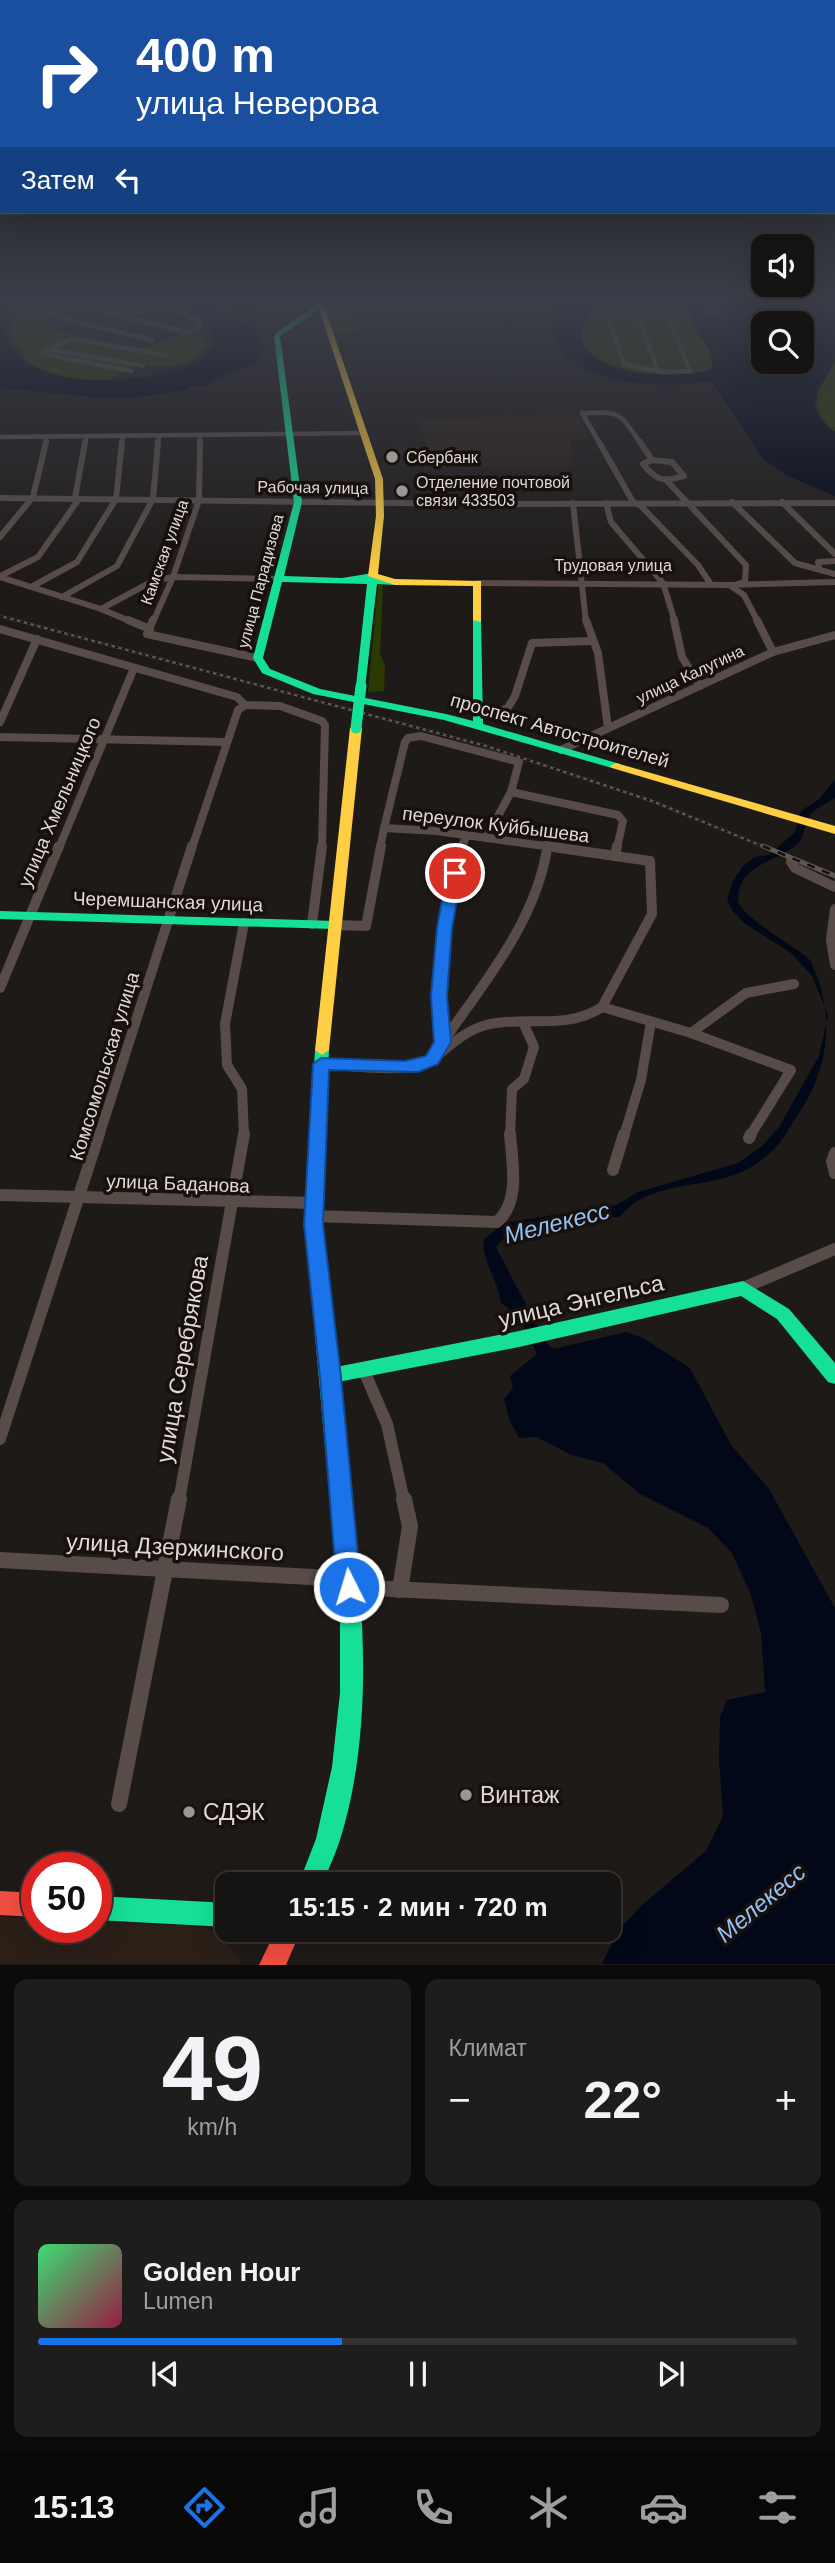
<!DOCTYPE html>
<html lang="ru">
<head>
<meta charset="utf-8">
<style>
	body { margin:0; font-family:Arial,sans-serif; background:#1f1d1b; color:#f1f3f6; height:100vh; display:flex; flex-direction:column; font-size:26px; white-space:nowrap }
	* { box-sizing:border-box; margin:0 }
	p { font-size:23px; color:#9e9e9f }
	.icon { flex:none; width:38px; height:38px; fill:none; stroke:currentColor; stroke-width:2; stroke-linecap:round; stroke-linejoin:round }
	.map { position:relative; height:1965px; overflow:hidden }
	.drawer { display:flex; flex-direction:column; gap:14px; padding:14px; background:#0c0b0a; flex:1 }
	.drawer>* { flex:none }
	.guide { position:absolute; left:0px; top:0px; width:836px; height:214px; box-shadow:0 7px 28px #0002,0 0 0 2px #353332; background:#1a4fa0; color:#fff; overflow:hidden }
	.tools { position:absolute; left:751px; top:234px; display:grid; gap:14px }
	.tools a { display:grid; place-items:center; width:63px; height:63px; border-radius:14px; background:#161412; box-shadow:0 7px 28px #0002,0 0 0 2px #353332; font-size:35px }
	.speed { position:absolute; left:21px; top:1852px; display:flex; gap:14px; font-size:35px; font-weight:700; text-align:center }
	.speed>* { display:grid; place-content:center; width:91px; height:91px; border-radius:50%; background:#161412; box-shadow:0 7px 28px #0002,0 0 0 2px #353332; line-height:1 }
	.speed .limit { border:10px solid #d22; background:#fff; color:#111 }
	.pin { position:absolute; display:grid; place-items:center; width:60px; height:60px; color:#fff; margin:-30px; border:4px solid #fff; border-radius:50%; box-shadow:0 2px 7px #0007 }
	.me { position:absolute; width:77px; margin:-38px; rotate:355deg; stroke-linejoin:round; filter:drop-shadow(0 0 5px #0008) }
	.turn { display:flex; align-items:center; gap:24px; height:147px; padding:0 21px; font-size:32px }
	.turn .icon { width:91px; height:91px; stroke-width:2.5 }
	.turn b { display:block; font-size:49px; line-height:60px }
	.then { display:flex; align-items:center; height:66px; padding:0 21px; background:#0003; gap:14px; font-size:26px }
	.big { font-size:52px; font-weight:800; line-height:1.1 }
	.drawer .tile { flex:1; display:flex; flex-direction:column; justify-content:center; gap:10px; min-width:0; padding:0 24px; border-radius:14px; background:#1f1d1b }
	.drawer .dial { align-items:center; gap:0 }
	.dial b { font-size:91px; line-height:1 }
	.song { display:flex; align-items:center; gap:21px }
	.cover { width:84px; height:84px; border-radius:10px; background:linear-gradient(135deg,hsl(140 70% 55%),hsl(340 70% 35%)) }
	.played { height:7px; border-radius:4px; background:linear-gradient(90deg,#1a73e8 40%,#353332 40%) }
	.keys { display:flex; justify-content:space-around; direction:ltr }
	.heat { display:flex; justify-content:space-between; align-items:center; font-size:38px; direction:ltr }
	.drawer .tiles { flex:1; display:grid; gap:14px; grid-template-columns:1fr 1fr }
	.tile:last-child { grid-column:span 2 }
	.trip { position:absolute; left:215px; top:1872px; width:406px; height:70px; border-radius:14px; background:#161412; box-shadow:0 7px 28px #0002,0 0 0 2px #353332; font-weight:800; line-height:70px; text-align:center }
	.menu { display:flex; height:112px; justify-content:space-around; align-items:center; background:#090807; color:#9e9e9f }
	.menu .icon { width:49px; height:49px }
	.menu .on { color:#1a73e8 }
	.menu b { font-size:32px; color:#f1f3f6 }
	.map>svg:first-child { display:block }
	.built { fill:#2b1f18 }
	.green { fill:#293b03 }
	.water { fill:#030818; fill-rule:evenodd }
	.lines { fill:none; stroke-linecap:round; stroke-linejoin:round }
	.stream { stroke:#030818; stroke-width:2 }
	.street-far5 { stroke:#584c49; stroke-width:4.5 }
	.street-far4 { stroke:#584c49; stroke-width:6 }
	.street-far3 { stroke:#584c49; stroke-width:8 }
	.street-far2 { stroke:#584c49; stroke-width:10 }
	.street-far1 { stroke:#584c49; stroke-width:12 }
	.street { stroke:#584c49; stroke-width:16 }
	.fast { fill:#16e098; fill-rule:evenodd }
	.slow { fill:#ffcf43; fill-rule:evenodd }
	.jam { fill:#f24e42; fill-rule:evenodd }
	.rail-far1-casing { stroke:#5d5654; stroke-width:2.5 }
	.rail-casing { stroke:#5d5654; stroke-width:5 }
	.rail-far1 { stroke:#17100c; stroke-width:2; stroke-dasharray:3.5; stroke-linecap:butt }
	.rail { stroke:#17100c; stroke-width:2.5; stroke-dasharray:8; stroke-linecap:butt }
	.fast-bridge { stroke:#16e098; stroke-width:11 }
	.route { fill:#1a73e8; stroke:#114b97; stroke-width:2 }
	.poi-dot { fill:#9b9794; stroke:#17100c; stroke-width:2.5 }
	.labels { text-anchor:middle; stroke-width:7; stroke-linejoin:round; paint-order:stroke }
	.far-poi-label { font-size:16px; fill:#dfdad7; stroke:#17100c; text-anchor:start }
	.far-street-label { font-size:16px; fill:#dfdad7; stroke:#17100c }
	.street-label { font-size:19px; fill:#dfdad7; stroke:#17100c }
	.near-street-label { font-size:23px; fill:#dfdad7; stroke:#17100c }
	.near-poi-label { font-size:23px; fill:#dfdad7; stroke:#17100c; text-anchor:start }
	.near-water-label { font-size:24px; font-style:italic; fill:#94c2f6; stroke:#17100c }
</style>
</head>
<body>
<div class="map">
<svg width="835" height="1965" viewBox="0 0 835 1965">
	<rect width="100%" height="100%" fill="#1e1a18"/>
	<g class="built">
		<polygon points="577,414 589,440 570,439 572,466 423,467 419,461 407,461 406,456 401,456 398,447 427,446 416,419 432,421"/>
		<polygon points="0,1917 37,1919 37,1927 96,1927 96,1922 203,1927 222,1936 239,1958 239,1964 0,1964"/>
	</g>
	<g class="green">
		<path d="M0,303H78L39,313L40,316L48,318L36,323L73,335L139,348L187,333L201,336L208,344C196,369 163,367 140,366C132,365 119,375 112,378C92,387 35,372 18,360L25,358L11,339L12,313Z"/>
		<polygon points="87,303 172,303 128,315 85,306"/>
		<path d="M589,303H685C692,309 689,315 692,323C699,340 714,348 712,368C687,387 598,373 583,343C576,327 592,318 589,303Z"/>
		<polygon points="348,304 353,309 352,316 365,323 374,324 378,328 360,325 360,330 334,334 328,308"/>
		<path d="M835,359V432C807,411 816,385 835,359Z"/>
		<polygon points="383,584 380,654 385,666 384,691 368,692 378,585"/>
	</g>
	<g class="water">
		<path d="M187,303H209C223,322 255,312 265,351L254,363L210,382L206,387L193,385L185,390L149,396L113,399L0,388V305L12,315L3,317C0,410 207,384 214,343C216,329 196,311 187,303Z"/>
		<path d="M551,303H589C592,317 578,325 581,338C591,378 677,378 708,371L713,365C713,347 699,339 692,324C689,315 693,309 685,303H697L700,314L722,315L724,303H835C835,320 835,341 835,357C829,387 792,400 835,432V496L790,477L763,459L713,383C701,380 687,384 675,385C636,385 563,379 552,332L558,324ZM763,324H802V362H763Z"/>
		<path d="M835,780V798C828,803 819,806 813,812C803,820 806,836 797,844C777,863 739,863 738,899C738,916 797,947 810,960C835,1011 831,1065 799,1113C791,1125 784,1139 775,1148C732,1193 686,1175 639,1200C631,1204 625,1212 619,1217C589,1216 514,1222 496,1247L546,1343L554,1349L626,1332L643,1338L690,1368L731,1445L769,1489L835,1608V1964H602L618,1931L643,1904L706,1851L723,1816L719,1759L720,1717L727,1700L765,1692L761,1633L751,1595L732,1553L708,1528L640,1494L603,1463L571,1455L537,1437L519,1438L509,1419L504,1399L513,1388L510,1376L537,1354L520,1318L501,1303C498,1280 481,1260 484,1239L504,1223L616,1205L638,1192L738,1163L762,1146L779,1127L819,1056L828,1015L812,976L791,953L744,923L732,910L727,899L734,879L744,865L755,857L769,855L795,832L801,811L819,799Z"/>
	</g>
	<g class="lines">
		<polyline class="stream" points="227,313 279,303"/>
		<g class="street-far5">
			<polyline points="30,303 58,309"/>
			<path d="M85,303L81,306L186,332L200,328V323C170,301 161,305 127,316"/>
			<polyline points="603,303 624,364 663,372 690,371 663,303"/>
			<polyline points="633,303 658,371"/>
			<polyline points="81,306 44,314 152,340"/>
			<polyline points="49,349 143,366"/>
			<polyline points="41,353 72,339 165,355"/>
			<polyline points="49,355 131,371"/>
			<polyline points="0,437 364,433"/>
			<polyline points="45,444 47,437"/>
			<polyline points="85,444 86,437"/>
			<polyline points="122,444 123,436"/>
			<polyline points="158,444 159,436"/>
			<polyline points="200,444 200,435"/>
			<path d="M600,444L582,413C622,412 618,411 641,444"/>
		</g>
		<g class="street-far4">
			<polyline points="599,442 633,502 640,505 698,565 710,583"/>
			<polyline points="640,442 652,460"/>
			<path d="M651,460L672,462L684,476C664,482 656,481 643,464Z"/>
			<polyline points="667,481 746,565 745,582 738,584"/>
			<polyline points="0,498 486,504 835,503"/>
			<polyline points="75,498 85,442"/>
			<polyline points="732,502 795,563 835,574"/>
			<polyline points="782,502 835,554"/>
			<polyline points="573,503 586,622"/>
			<polyline points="606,503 611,522 663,583 675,622"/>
			<polyline points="0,537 33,497 46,442"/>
			<polyline points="819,567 818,562 835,561"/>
			<polyline points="0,576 38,557 79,499"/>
			<polyline points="0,577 101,609"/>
			<polyline points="478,583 729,585 835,582"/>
			<polyline points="729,585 744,595 758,622"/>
			<polyline points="33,586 77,562 116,499 122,442"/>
			<polyline points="62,597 117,566 153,499 158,442"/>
			<polyline points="132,622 101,609 153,581 173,577 280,579"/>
			<polyline points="153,622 173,577 199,500 200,442"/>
		</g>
		<g class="street-far3">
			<polyline points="128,620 150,629"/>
			<polyline points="153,620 147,634 258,658"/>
			<polyline points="586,620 598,653 608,728"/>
			<polyline points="674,620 682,657 700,686"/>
			<polyline points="757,620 773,652"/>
			<polyline points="0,629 237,697 245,705 280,706 322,721 325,725 322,848"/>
			<polyline points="477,715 507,709 515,696 532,643 591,641"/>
			<polyline points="0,722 37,639"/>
			<polyline points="0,737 227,742"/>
			<polyline points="561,750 773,652 835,635"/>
			<polyline points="511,792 618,815 623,821 617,848"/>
			<polyline points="384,828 405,742 408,738 421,736 519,762 511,792 486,838"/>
			<polyline points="59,848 134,668"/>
			<polyline points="192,848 238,710 245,705"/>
			<polyline points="380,848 384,828 436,831 559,848"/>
			<polyline points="461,848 466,837"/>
		</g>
		<g class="street-far2">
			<polyline points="615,856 617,846"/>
			<polyline points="791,862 795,868 835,887"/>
			<polyline points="835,909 831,940 835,965"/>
			<polyline points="312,924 322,846"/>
			<polyline points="335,925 366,926 381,846"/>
			<polyline points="0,988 59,846"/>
			<polyline points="602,1007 691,1033 791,1070 750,1136"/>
			<polyline points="691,1033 746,993 794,984"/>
			<path d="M443,1042C484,982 535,923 547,849"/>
			<path d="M432,1060C448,1047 466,1030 486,1025C526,1015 566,1031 602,1007L652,914L650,861L546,846"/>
			<path d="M321,1064C349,1065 403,1074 427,1062C435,1058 440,1050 442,1041C446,1026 439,1009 439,994C439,947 444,890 462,846"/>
			<polyline points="99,1136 192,846"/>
			<polyline points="244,1136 242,1089 227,1065 225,1024 244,923"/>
			<polyline points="510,1136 512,1089 524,1079 534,1047 523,1022"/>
			<polyline points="624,1136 641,1080 651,1022"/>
		</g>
		<g class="street-far1">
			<polyline points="749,1138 751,1134"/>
			<polyline points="835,1153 832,1161 835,1173"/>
			<polyline points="613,1170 624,1134"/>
			<polyline points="0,1195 314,1203"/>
			<path d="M313,1216L497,1222C521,1202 512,1162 510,1134"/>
			<polyline points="743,1288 835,1249"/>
			<polyline points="364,1371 387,1424 404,1501"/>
			<polyline points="0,1439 99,1134"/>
			<polyline points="179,1501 244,1134"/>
		</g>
		<g class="street">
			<polyline points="0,1560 348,1579"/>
			<polyline points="349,1587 721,1605"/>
			<polyline points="400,1590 410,1526 404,1499"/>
			<polyline points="119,1804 179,1499"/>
		</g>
		<g class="fast">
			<path d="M315,303H321L312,315L280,336L302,502L284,576L342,578L373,573L376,574L377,579H395L400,582L395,585L377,584L365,688H357L356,686L367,584L282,582L263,658L270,669L320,689L446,714L473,721V620L481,618L483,724L620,764V768H612L444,720L313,694L262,673L253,658L294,502L274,336C286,322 305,318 315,303Z"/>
			<polygon points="0,911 335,921 342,925 335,929 0,919"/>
			<path d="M322,1045L329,1050L321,1224L336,1367L519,1331L743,1281L789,1309L835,1363V1384L828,1382L777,1319L741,1296L519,1347L338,1382C353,1530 385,1695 340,1840C335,1855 328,1870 322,1885H298L316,1839L332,1767L340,1693V1613L305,1224L315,1050Z"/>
			<polygon points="96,1896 228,1903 228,1927 96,1920"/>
		</g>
		<g class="slow">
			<polygon points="317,303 323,303 383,479 384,516 378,574 395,579 481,581 481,622 473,620 473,586 395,585 368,576 376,516 375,479"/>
			<polygon points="356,725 362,728 329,1050 322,1055 315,1050 350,728"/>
			<polygon points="616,763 835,826 835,834 612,768 610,766"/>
		</g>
		<g class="jam">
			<polygon points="0,1891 37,1893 37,1917 0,1915"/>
			<polygon points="276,1930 301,1930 286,1965 259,1965"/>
		</g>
		<g class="rail-far1-casing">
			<polyline id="rail-far1" points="0,616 486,746 652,801 767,848"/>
		</g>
		<g class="rail-casing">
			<polyline id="rail" points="763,846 835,876"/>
		</g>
		<use href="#rail-far1" class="rail-far1"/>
		<use href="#rail" class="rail"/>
		<polyline class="fast-bridge" points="356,728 361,686"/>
	</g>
	<linearGradient id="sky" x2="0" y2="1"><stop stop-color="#100e0d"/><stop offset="0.52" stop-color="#3b3e48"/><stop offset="1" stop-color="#3b3e48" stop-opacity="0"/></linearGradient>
	<rect width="835" height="578" fill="url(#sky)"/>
	<polygon class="route" points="455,869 462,873 452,928 447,996 451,1042 438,1064 418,1072 329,1070 323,1224 341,1377 361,1587 357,1595 349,1599 340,1595 337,1587 320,1377 304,1224 313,1064 321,1058 405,1061 426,1056 434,1042 431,996 437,928 447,873"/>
	<g class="poi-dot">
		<circle cx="392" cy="457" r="7"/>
		<circle cx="402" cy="491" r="7"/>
		<circle cx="466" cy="1795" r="7"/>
		<circle cx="189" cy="1812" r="7"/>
	</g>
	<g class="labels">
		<g class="far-poi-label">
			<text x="406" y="463">Сбербанк</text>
			<text x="416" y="488">Отделение почтовой<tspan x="416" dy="18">связи 433503</tspan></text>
		</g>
		<g class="far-street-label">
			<text transform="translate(313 487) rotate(1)" y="6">Рабочая улица</text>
			<text transform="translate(164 552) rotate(-70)" y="6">Камская улица</text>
			<text x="613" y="571">Трудовая улица</text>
			<text transform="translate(260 581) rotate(-75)" y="6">улица Парадизова</text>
			<text transform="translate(690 674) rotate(-25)" y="6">улица Калугина</text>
		</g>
		<g class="street-label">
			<text transform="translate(560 730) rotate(16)" y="7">проспект Автостроителей</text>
			<text transform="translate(59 802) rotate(-67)" y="7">улица Хмельницкого</text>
			<text transform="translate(496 824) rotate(7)" y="7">переулок Куйбышева</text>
			<text transform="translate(168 901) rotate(2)" y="7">Черемшанская улица</text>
			<text transform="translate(104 1066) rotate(-73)" y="7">Комсомольская улица</text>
			<text transform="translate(178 1183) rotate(2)" y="7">улица Баданова</text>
		</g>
		<g class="near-street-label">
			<text transform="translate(581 1301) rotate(-13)" y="8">улица Энгельса</text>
			<text transform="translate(182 1359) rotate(-80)" y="8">улица Серебрякова</text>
			<text transform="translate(175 1547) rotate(3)" y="8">улица Дзержинского</text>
		</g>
		<g class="near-poi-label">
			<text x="480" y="1803">Винтаж</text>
			<text x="203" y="1820">СДЭК</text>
		</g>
		<g class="near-water-label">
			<text transform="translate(557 1223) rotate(-14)" y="8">Мелекесс</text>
			<text transform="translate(761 1903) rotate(-40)" y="8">Мелекесс</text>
		</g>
	</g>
</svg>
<div class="tools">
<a><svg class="icon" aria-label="sound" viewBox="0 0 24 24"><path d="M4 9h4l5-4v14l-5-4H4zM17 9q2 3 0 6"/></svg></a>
<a><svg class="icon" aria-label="search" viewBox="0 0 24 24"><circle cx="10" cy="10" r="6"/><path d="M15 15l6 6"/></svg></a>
</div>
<div class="speed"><div class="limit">50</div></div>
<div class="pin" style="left:455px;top:873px;background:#d93025"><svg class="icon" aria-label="arrive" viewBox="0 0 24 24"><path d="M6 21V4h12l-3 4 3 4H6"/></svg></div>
<svg class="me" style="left:349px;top:1587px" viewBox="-20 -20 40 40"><circle r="17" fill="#1a73e8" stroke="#fff" stroke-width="3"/><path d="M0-11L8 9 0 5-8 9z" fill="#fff"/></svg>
<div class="trip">15:15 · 2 мин · 720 m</div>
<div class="guide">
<div class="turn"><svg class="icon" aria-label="right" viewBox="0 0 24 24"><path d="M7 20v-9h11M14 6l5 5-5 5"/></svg><div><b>400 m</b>улица Неверова</div></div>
<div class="then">Затем<svg class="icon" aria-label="left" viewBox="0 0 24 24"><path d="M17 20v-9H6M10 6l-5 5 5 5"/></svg></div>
</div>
</div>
<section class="drawer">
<div class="tiles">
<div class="tile dial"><b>49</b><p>km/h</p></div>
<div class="tile"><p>Климат</p>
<div class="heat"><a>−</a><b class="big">22°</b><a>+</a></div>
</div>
<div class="tile">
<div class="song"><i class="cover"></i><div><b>Golden Hour</b><p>Lumen</p></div></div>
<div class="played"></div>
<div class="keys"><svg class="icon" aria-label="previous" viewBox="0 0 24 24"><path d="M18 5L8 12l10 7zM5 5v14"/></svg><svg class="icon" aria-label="pause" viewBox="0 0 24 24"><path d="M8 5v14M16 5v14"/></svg><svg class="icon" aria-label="next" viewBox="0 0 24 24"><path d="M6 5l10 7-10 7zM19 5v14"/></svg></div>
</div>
</div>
</section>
<nav class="menu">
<b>15:13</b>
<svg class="icon on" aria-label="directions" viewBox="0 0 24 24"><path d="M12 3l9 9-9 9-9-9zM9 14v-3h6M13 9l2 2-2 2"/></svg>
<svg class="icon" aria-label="music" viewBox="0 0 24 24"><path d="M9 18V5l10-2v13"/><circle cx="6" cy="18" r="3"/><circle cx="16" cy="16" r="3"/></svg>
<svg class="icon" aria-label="phone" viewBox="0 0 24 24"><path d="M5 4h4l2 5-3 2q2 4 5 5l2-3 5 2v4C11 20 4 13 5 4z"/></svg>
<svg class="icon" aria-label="climate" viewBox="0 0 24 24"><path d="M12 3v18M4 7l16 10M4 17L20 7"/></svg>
<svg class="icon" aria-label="car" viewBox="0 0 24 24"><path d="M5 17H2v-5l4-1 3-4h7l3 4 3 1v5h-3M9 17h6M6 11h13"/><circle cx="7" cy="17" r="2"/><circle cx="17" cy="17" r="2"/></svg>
<svg class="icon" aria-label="filters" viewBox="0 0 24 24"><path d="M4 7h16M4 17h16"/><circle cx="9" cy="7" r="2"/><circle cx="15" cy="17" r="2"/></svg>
</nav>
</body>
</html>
